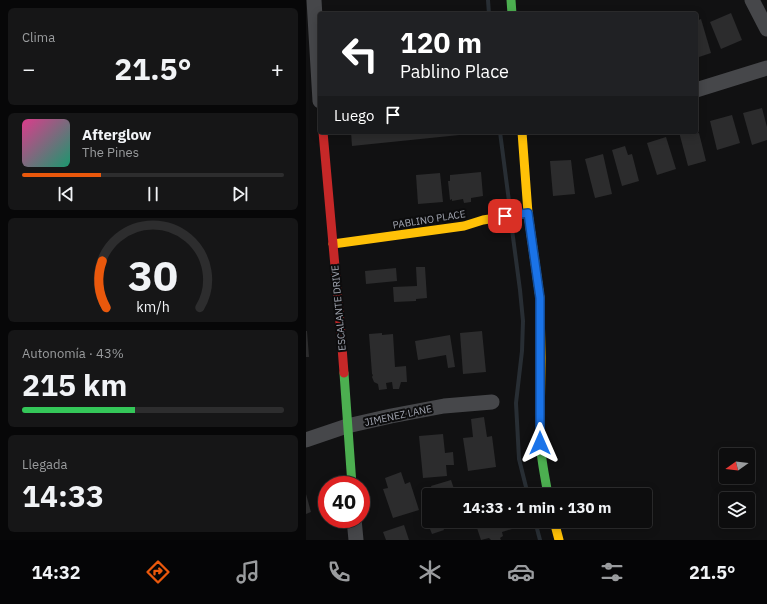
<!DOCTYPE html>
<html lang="es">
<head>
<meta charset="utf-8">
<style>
	body { margin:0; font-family:"IBM Plex Sans",sans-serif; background:#161617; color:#f1f3f6; height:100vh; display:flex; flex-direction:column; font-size:15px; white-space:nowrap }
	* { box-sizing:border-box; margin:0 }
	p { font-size:13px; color:#9a9c9e }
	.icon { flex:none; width:22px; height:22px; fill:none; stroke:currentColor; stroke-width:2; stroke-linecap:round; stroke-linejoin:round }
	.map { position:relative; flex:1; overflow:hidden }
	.drawer { display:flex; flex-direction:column; gap:8px; padding:8px; background:#070708; width:306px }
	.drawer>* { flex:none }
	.hud { position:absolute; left:12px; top:12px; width:380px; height:122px; border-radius:4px; box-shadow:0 2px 10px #0003,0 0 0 1px #2d2d2e; background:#202124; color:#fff; overflow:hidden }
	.needle { width:26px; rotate:256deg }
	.fabs { position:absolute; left:413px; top:448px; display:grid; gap:8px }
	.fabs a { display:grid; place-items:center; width:36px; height:36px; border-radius:4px; background:#0d0d0e; box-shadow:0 2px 10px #0003,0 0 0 1px #2d2d2e; font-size:20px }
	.speed { position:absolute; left:12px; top:476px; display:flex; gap:8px; font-size:20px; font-weight:700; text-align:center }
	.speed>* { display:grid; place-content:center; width:52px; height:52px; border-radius:50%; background:#0d0d0e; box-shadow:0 2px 10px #0003,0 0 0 1px #2d2d2e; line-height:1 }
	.speed .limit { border:6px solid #d22; background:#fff; color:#111 }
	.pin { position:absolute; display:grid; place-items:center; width:34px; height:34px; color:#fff; margin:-17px; border-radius:8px; box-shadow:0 2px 6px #0006 }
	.me { position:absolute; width:44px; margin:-22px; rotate:0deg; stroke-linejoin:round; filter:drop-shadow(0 0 3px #0008) }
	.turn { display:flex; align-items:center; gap:14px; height:84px; padding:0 16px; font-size:18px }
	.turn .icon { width:52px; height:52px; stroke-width:2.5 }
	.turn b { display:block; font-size:28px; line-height:34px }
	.then { display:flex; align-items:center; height:38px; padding:0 16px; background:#0003; gap:8px; font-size:15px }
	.big { font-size:30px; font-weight:700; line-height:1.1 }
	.drawer .card { flex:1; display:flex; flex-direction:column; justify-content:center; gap:6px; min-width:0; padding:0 14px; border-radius:6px; background:#161617 }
	.drawer .dial { align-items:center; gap:0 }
	.dial svg { height:104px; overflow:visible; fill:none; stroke:#2d2d2e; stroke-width:7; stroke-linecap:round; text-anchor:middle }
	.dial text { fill:#f1f3f6; stroke:none }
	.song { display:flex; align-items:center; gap:12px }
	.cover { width:48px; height:48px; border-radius:6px; background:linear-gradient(135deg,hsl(330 70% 55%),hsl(160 70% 35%)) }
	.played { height:4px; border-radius:2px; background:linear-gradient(90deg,#ea580c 30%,#2d2d2e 30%) }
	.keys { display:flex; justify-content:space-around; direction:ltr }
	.heat { display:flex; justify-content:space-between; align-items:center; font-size:22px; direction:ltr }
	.charge { height:6px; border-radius:3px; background:linear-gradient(90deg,#34c759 43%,#2d2d2e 0) }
	.trip { position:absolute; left:116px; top:488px; width:230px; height:40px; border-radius:4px; background:#0d0d0e; box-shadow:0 2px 10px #0003,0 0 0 1px #2d2d2e; font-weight:700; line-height:40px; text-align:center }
	.tab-bar { display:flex; height:64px; justify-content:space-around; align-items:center; background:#050506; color:#9a9c9e }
	.tab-bar .icon { width:28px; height:28px }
	.tab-bar .selected { color:#ea580c }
	.tab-bar b { font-size:18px; color:#f1f3f6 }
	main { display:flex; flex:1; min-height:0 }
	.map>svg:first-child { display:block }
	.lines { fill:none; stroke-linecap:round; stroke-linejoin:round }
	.stream { stroke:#282e34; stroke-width:4 }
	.building { fill:#2c2c2d }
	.street { stroke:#46474a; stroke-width:15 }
	.fast { stroke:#4caf50; stroke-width:9 }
	.slow { stroke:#ffc107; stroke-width:9 }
	.jam { stroke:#c62828; stroke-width:9 }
	.route-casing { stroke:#114b97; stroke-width:10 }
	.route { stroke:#1a73e8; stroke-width:7 }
	.labels { text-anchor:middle; stroke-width:4; stroke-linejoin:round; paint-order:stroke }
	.street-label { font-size:10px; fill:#a3a7b2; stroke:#0c0c0d }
</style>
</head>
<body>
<main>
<section class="drawer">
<div class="card"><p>Clima</p>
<div class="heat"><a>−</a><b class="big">21.5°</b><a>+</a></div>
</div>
<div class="card">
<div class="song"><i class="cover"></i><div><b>Afterglow</b><p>The Pines</p></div></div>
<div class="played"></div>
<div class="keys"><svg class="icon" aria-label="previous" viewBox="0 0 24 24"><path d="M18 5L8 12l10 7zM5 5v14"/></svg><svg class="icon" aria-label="pause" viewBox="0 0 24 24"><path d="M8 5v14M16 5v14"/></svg><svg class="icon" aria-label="next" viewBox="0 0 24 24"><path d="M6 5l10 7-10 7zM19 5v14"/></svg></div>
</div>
<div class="card dial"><svg viewBox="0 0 100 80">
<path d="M14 69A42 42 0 1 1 86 69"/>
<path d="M14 69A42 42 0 0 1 11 33" stroke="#ea580c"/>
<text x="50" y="56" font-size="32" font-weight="700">30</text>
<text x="50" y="72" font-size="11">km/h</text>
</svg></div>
<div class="card"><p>Autonomía · 43%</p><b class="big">215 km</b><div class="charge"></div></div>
<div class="card"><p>Llegada</p><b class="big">14:33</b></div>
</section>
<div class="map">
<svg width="461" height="540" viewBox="0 0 461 540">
	<rect width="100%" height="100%" fill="#111112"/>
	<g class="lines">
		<g class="stream">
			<polyline points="182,0 183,14"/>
			<polyline points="194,132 204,209"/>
			<polyline points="205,222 214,290 217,321 216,351 210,403 213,459 222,495"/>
			<polyline points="229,521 234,540"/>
		</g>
	</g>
	<g class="building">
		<polygon points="425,13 436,40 415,49 404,22"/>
		<polygon points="395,19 405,53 390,58 390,21"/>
		<polygon points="456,108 461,127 461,140 446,145 437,113"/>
		<polygon points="426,115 434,143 411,150 404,121"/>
		<polygon points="45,132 173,132 173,133 46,146"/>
		<polygon points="373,132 388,132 389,134 393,133 400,161 382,166"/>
		<polygon points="360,137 370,169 351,175 341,143"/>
		<polygon points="319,146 322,155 326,154 333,181 316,186 306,150"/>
		<polygon points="297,154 306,194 289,198 279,159"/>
		<polygon points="265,160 269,194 247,196 244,161"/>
		<polygon points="175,172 177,196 165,198 165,202 158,203 157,199 146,201 146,199 144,200 142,181 144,181 144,175"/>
		<polygon points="134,173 137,202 112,204 110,175"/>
		<polygon points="110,267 119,267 121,298 110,299 110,301 88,302 87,287 111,286"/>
		<polygon points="90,268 91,281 60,284 59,271"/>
		<polygon points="0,331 1,331 3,357 0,357"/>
		<polygon points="176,331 180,372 157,374 154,333"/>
		<polygon points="76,333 76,335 87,334 89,367 100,366 101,382 95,382 93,389 87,389 86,382 80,383 81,389 73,390 72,384 68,382 66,377 67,375 66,374 63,334"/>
		<polygon points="144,335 149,367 142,368 140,355 112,360 109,341"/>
		<polygon points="178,417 181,437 186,436 190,467 162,471 157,438 167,437 165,419"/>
		<polygon points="137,434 139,453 147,452 148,465 140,465 141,476 117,478 113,436"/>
		<polygon points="95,472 99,484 104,482 113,510 87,518 77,489 82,488 79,478"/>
		<polygon points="145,480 149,492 141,495 128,495 125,486"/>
		<polygon points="0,494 5,512 0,514"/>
		<polygon points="123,518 123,521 135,521 138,530 126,534 120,519"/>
		<polygon points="181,521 203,521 206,529 196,532 197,536 194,538 195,540 185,540 183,538 175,540 170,525"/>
		<polygon points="98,525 103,540 80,540 77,532"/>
	</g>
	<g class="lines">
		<g class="street">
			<polyline points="8,0 14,101"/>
			<polyline points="446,0 461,29"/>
			<polyline points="390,90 461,68"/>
			<polyline points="0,440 41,426 85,416 138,406 186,402"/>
			<polyline points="48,519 50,540"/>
		</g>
		<g class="fast">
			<polyline points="205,0 206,14"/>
			<polyline points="38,373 46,485"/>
			<path d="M234,436C234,456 239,476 242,495"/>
		</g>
		<g class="slow">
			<polyline points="216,132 222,213 234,298 235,358 234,436"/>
			<polyline points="27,244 158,226 177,220 222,213"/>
			<polyline points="248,521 253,540"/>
		</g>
		<polyline class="jam" points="17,132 35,334 38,373"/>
	</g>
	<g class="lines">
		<g class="route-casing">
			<polyline id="route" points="199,216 222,213 234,298 234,443"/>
		</g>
		<use href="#route" class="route"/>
	</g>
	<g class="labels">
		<g class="street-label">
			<text transform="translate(123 219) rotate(-9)" y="4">PABLINO PLACE</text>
			<text transform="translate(32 308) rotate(-95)" y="4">ESCALANTE DRIVE</text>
			<text transform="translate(92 415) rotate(-12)" y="4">JIMENEZ LANE</text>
		</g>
	</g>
</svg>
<div class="fabs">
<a><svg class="needle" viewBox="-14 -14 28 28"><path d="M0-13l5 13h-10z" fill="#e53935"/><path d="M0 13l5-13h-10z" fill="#9a9c9e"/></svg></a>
<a><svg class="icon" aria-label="layers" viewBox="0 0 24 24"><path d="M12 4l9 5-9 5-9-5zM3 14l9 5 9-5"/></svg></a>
</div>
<div class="speed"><div class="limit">40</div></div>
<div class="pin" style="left:199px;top:216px;background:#d93025"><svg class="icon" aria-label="arrive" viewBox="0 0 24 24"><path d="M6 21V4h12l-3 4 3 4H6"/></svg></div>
<svg class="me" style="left:234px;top:443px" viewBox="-20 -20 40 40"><path d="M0-17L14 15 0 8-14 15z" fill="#1a73e8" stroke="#fff" stroke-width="4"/></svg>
<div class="trip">14:33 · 1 min · 130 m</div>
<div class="hud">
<div class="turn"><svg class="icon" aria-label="left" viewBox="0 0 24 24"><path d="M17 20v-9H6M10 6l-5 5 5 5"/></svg><div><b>120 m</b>Pablino Place</div></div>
<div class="then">Luego<svg class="icon" aria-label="arrive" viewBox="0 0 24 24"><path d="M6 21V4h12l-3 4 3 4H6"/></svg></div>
</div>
</div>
</main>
<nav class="tab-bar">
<b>14:32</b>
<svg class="icon selected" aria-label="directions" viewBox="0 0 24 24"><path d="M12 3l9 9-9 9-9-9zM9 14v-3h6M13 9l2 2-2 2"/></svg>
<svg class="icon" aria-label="music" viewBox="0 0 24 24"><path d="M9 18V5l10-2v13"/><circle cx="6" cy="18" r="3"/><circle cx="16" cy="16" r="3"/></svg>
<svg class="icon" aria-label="phone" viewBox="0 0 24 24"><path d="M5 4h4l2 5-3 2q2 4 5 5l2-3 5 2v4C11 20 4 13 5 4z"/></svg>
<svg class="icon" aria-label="climate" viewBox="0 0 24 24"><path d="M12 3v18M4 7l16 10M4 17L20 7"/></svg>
<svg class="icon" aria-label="car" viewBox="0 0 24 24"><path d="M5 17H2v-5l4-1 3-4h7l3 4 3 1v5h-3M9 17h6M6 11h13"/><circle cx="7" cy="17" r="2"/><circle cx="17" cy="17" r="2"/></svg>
<svg class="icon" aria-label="filters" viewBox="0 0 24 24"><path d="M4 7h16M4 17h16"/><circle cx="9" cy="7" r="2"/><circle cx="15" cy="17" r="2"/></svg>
<b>21.5°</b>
</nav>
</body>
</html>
